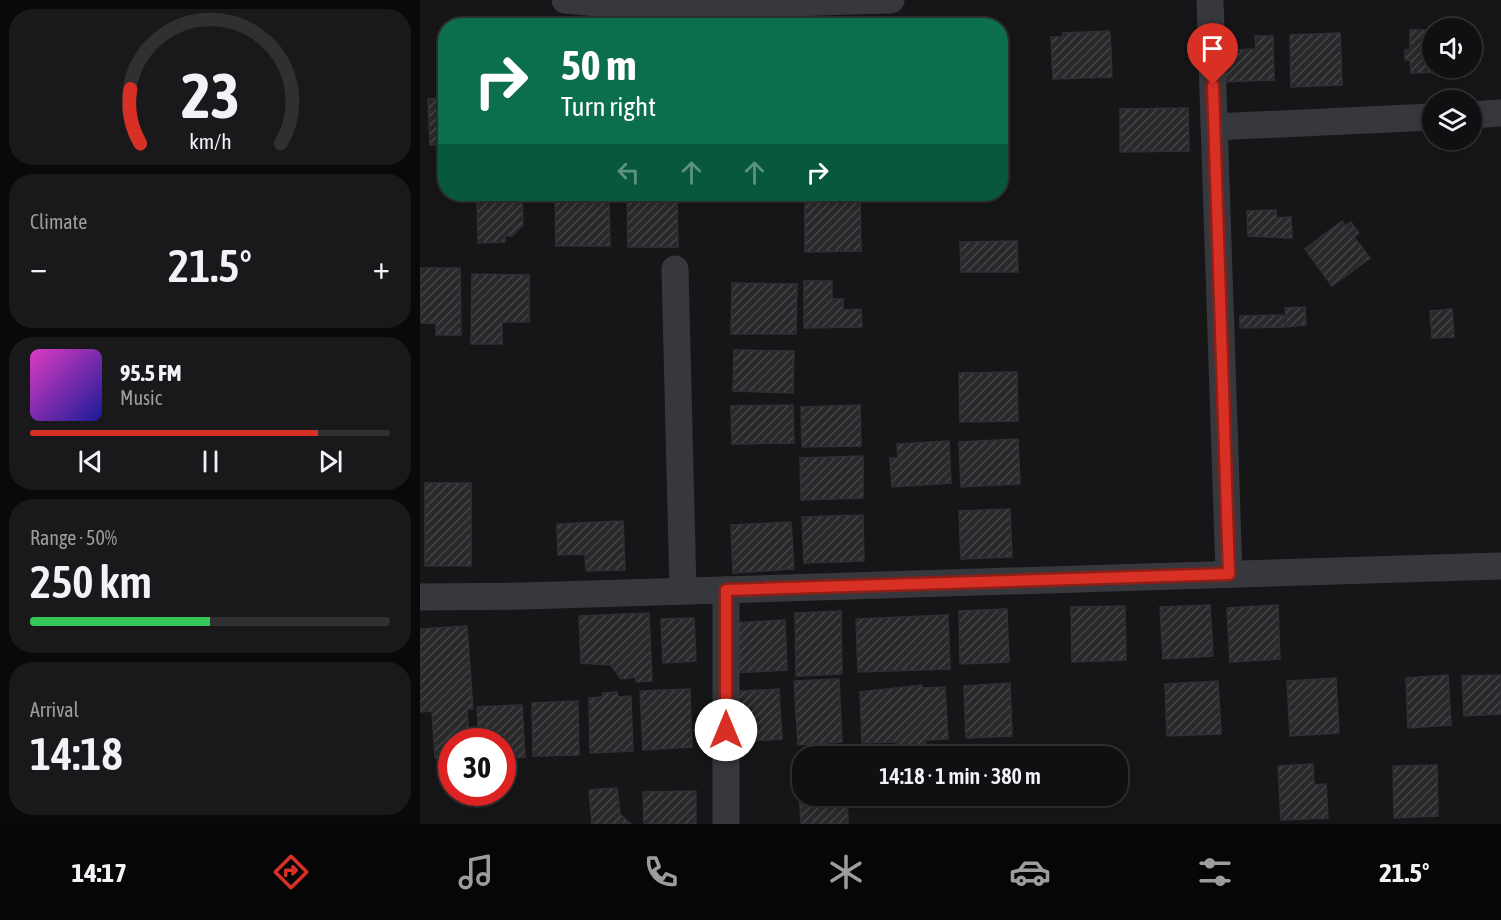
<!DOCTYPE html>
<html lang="en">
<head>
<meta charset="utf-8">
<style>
	body { margin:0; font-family:"Asap Condensed",sans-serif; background:#19191b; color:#f1f3f6; height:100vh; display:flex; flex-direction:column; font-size:22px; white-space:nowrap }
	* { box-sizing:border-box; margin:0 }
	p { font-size:20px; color:#9c9d9f }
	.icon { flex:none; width:33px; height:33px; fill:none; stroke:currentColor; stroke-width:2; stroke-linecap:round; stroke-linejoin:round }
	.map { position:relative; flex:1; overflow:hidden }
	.sheet { display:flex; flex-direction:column; gap:9px; padding:9px; background:#09090a; width:420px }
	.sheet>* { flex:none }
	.banner { position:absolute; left:18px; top:18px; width:570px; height:183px; border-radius:24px; box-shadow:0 3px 9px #0003,0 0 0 2px #303032; background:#0b6e4f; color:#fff; overflow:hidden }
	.fabs { position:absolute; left:1002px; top:18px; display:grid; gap:12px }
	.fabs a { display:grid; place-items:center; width:60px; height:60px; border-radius:50%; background:#101012; box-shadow:0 3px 9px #0003,0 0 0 2px #303032; font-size:30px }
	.speed { position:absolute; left:18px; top:728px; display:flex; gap:12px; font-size:30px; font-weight:700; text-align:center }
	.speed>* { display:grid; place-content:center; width:78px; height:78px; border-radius:50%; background:#101012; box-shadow:0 3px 9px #0003,0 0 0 2px #303032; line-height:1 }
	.speed .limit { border:9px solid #d22; background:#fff; color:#111 }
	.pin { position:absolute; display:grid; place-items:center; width:51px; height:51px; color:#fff; margin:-62px -26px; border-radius:50% 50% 50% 0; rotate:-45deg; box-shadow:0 0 6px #0007 }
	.pin .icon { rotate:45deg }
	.me { position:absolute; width:66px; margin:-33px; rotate:0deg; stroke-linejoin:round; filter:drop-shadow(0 0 4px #0008) }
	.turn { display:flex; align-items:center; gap:21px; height:126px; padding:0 24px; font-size:27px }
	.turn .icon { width:78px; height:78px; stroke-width:2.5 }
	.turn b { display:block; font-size:42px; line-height:51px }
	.lanes { display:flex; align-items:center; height:57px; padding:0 24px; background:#0003; justify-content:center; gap:30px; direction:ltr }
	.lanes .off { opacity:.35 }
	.big { font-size:45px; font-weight:600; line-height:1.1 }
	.sheet .tile { flex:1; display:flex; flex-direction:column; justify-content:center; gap:9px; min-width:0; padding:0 21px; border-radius:24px; background:#19191b }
	.sheet .dial { align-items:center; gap:0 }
	.dial svg { height:156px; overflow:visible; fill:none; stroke:#303032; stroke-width:7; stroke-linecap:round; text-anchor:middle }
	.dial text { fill:#f1f3f6; stroke:none }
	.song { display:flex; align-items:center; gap:18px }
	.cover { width:72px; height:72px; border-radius:9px; background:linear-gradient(135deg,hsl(310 70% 55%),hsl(240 70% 35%)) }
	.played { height:6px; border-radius:3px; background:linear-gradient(90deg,#d93025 80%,#303032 80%) }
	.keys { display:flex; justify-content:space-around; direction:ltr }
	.heat { display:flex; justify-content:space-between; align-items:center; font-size:33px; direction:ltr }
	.charge { height:9px; border-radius:4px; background:linear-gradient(90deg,#34c759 50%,#303032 0) }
	.trip { position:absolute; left:372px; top:746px; width:336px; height:60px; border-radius:24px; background:#101012; box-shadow:0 3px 9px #0003,0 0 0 2px #303032; font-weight:600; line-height:60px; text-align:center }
	.dock { display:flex; height:96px; justify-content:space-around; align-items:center; background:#060607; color:#9c9d9f }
	.dock .icon { width:42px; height:42px }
	.dock .selected { color:#d93025 }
	.dock b { font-size:27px; color:#f1f3f6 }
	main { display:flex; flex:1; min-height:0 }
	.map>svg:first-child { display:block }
	.building { fill:url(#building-hatch); stroke:#303034; stroke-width:1.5 }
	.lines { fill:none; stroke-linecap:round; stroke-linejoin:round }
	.minor { stroke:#37383d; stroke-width:27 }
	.route-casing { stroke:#8d1f18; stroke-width:15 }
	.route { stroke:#d93025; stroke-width:10 }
</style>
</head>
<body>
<main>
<section class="sheet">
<div class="tile dial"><svg viewBox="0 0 100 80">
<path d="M14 69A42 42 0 1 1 86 69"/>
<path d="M14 69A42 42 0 0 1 9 41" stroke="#d93025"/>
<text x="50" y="56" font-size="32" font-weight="700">23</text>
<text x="50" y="72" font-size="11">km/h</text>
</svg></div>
<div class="tile"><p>Climate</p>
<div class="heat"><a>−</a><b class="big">21.5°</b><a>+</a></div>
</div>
<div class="tile">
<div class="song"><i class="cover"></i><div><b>95.5 FM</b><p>Music</p></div></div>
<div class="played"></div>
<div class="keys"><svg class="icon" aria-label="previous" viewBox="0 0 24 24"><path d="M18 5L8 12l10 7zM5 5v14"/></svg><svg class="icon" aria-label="pause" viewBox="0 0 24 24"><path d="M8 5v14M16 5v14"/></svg><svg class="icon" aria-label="next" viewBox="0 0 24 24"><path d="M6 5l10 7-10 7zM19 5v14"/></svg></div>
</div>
<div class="tile"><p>Range · 50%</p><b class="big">250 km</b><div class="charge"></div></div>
<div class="tile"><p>Arrival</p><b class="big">14:18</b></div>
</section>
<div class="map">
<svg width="1081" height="824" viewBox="0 0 1081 824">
	<defs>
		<pattern id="building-hatch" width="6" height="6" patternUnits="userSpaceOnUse" patternTransform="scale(1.5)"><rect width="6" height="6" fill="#29292c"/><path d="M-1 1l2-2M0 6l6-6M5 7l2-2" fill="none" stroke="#454548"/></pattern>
	</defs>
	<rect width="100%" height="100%" fill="#161618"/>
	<g class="building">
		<polygon points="990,30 1012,30 1012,68 1035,68 1035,72 991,73 990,60 985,60 985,50 990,49"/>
		<polygon points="690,31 692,77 633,79 631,37 643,37 643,33"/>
		<polygon points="920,33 922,85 871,87 870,35"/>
		<polygon points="835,36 853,36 854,80 803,82 803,50 836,49"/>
		<polygon points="26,98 26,145 10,145 8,99"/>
		<polygon points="768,108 769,151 700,152 700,109"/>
		<polygon points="57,194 102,194 103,225 92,236 85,236 85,242 58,243"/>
		<polygon points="135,194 189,194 190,246 136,246"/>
		<polygon points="207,194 257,194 258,247 208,247"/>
		<polygon points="385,194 440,194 441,251 385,252"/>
		<polygon points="856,210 857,218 871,217 872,238 828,236 827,211"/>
		<polygon points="922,221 925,226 931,222 939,233 934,237 950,258 912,286 885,249"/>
		<polygon points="597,241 598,272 541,272 540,242"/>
		<polygon points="0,268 40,268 41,335 16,335 16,323 0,323"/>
		<polygon points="52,274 109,275 109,322 82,322 82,344 51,344"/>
		<polygon points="384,281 412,281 412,299 423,299 423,310 441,309 442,327 384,328"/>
		<polygon points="312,283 377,284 376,334 311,334"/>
		<polygon points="885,307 886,325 867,327 865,308"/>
		<polygon points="1032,309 1034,337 1012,338 1010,311"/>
		<polygon points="864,315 865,327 820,328 820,316"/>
		<polygon points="314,350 374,351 373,393 313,391"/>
		<polygon points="597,372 598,421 540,422 539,373"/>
		<polygon points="373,405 374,443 312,444 311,406"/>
		<polygon points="440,405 441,446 382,447 381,407"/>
		<polygon points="598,439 600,484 541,487 539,442"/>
		<polygon points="529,441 531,483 472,487 470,458 478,458 477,444"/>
		<polygon points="443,456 443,498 381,500 380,458"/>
		<rect x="5" y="483" width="46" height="83"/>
		<polygon points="590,509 592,557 541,559 539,511"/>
		<polygon points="443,515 444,561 384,563 382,517"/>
		<polygon points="203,521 205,570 166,571 165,554 138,555 137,524"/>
		<polygon points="371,522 374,569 313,573 311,525"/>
		<polygon points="790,605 793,656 743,659 740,607"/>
		<polygon points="858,605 860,659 810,662 807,608"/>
		<polygon points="705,606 706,660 652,662 651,607"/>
		<polygon points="587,609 589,662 540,664 539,611"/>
		<polygon points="421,611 422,674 376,676 375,613"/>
		<polygon points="229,613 232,681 216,682 216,677 201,679 191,665 161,663 159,616"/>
		<polygon points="528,615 530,669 438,672 436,619"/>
		<polygon points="274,618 276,661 243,663 241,619"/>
		<polygon points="365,620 367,670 313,673 311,623"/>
		<polygon points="47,626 53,709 47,709 49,741 32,741 32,757 15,758 12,711 0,712 0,629"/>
		<polygon points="1028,675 1031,725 988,728 986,678"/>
		<polygon points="1081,675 1081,714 1044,716 1042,676"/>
		<polygon points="916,678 919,733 870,736 867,681"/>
		<polygon points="419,679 422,742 378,745 374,681"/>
		<polygon points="798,681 801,734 747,736 745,684"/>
		<polygon points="590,683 592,736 546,738 544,686"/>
		<polygon points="502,685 502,688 525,687 528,739 505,740 506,745 477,746 476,742 442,743 440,692"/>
		<polygon points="270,689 272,747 223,750 220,691"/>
		<polygon points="359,689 362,739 310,742 307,692"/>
		<polygon points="197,692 198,697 211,696 213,751 170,753 169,698 183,697 183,693"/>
		<polygon points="158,701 159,755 113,756 112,703"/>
		<polygon points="102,705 105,757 82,759 82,741 59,741 57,707"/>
		<polygon points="893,764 894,785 906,784 908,818 861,820 858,766"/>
		<polygon points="1017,765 1018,816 974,818 973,766"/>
		<polygon points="197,788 200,814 211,824 172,824 169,790"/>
		<polygon points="379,790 382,790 382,795 427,795 428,824 381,824"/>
		<polygon points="276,791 276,824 224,824 223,792"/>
	</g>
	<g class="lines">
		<g class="minor">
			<path d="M145,0C253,11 363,2 471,0"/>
			<polyline points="790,0 809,574"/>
			<polyline points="1052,115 1081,113"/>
			<polyline points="794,127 1012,117"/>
			<polyline points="255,269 263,591"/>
			<polyline points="0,597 104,596 1081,566"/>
			<polyline points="306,824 306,590"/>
		</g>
	</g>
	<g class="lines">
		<g class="route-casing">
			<polyline id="route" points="306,730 306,590 809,574 793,85"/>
		</g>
		<use href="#route" class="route"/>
	</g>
</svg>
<div class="fabs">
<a><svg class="icon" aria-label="sound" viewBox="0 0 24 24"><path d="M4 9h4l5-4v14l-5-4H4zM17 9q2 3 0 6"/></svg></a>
<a><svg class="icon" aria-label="layers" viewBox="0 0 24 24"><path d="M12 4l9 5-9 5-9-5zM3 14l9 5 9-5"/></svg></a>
</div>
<div class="speed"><div class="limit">30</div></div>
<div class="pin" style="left:793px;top:85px;background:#d93025"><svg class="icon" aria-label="arrive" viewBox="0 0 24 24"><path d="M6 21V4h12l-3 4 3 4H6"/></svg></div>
<svg class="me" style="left:306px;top:730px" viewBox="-20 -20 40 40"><circle r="19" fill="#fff"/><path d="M0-13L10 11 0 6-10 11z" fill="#d93025"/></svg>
<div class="trip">14:18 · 1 min · 380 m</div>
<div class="banner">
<div class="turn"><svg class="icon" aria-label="right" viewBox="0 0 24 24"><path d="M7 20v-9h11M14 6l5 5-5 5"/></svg><div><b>50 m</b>Turn right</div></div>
<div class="lanes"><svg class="icon off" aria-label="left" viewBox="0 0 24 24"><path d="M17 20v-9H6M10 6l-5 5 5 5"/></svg><svg class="icon off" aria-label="ahead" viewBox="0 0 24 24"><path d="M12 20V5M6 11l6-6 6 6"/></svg><svg class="icon off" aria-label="ahead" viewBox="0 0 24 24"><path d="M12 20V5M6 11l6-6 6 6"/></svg><svg class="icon" aria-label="right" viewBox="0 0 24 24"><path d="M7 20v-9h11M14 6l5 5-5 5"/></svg></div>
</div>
</div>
</main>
<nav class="dock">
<b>14:17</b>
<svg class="icon selected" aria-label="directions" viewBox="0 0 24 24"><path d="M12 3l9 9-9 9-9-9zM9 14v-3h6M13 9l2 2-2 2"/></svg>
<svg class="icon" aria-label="music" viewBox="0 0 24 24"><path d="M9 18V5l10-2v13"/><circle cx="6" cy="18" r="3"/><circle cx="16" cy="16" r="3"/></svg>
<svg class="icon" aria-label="phone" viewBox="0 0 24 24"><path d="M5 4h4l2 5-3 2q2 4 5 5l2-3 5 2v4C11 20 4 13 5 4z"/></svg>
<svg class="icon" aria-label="climate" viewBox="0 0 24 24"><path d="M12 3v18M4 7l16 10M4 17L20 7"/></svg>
<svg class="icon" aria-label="car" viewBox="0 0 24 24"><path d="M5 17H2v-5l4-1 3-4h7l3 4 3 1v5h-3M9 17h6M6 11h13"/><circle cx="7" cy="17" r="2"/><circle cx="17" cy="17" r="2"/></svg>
<svg class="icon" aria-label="filters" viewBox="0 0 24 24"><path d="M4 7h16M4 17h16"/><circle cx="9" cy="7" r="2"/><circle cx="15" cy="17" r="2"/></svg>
<b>21.5°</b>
</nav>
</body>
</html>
